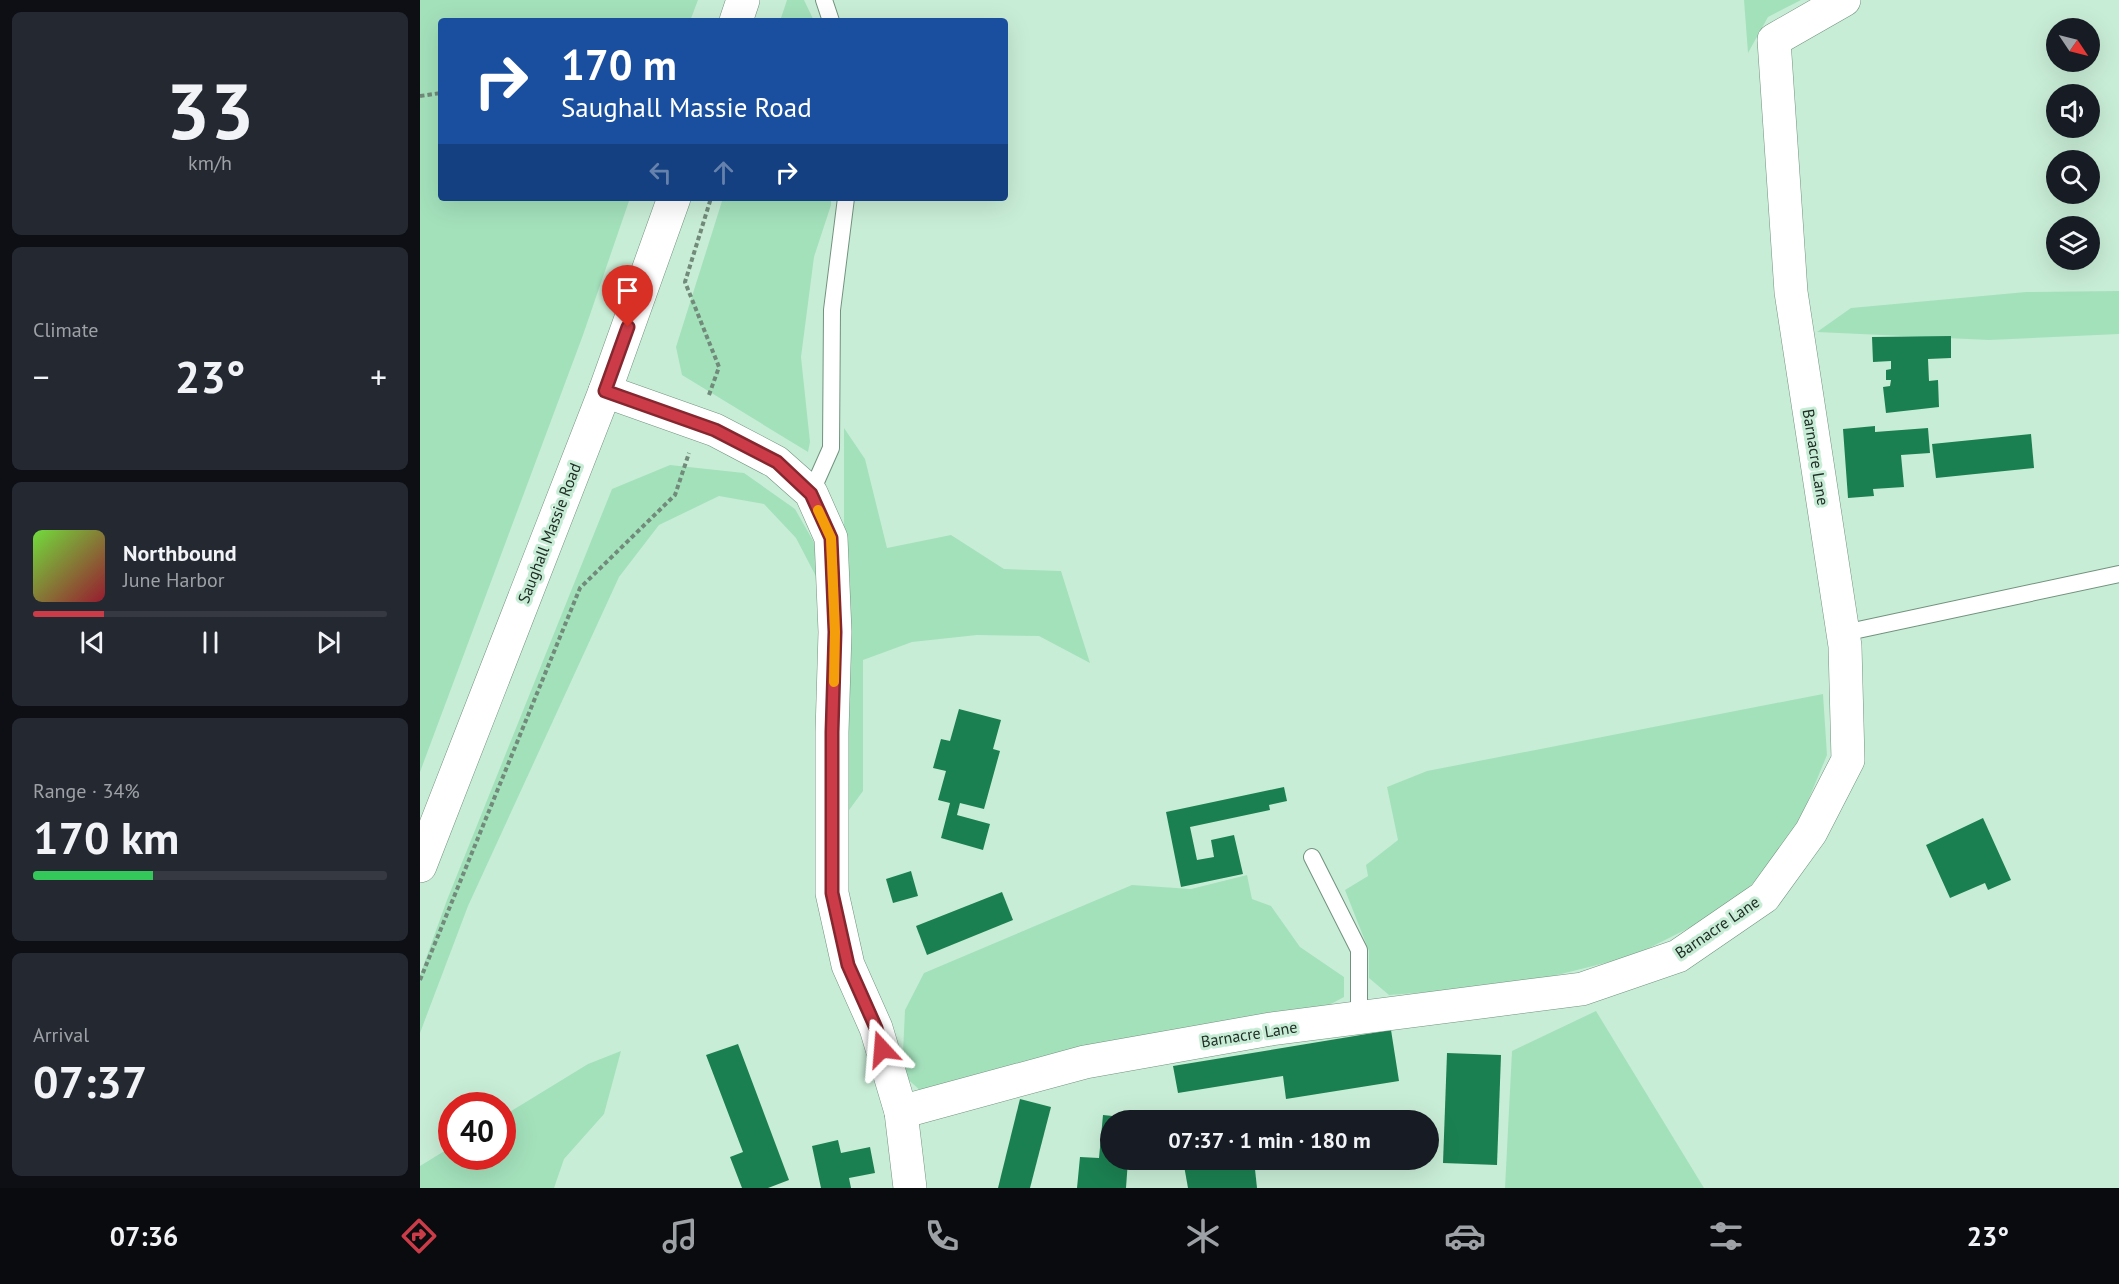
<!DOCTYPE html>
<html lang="en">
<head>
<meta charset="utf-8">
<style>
	body { margin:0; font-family:"PT Sans",sans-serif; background:#242831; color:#f1f3f6; height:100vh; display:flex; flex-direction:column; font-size:22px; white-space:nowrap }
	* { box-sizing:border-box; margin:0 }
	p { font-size:20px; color:#9ea1a6 }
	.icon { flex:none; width:33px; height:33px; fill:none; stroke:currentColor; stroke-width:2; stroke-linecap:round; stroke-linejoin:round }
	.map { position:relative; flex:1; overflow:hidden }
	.details { display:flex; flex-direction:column; gap:12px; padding:12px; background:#0d0f14; width:420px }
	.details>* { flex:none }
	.hud { position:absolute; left:18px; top:18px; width:570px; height:183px; border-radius:6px; box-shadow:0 6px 24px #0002; background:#1a4fa0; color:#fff; overflow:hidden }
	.needle { width:39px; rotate:125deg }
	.tools { position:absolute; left:1626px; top:18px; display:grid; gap:12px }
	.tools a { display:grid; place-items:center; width:54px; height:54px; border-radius:50%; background:#171b24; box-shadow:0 6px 24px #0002; font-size:30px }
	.speed { position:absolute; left:18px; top:1092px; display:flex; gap:12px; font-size:30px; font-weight:700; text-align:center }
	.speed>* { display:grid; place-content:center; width:78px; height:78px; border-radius:50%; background:#171b24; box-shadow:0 6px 24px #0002; line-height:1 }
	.speed .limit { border:9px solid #d22; background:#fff; color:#111 }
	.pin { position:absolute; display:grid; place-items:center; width:51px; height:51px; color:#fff; margin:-62px -26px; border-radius:50% 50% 50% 0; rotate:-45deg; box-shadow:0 0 6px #0007 }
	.pin .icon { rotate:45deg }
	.me { position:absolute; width:66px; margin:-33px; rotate:341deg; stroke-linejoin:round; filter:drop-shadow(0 0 4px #0008) }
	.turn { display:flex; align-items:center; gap:21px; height:126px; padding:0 24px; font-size:27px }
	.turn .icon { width:78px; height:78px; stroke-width:2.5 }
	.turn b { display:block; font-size:42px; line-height:51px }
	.lanes { display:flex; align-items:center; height:57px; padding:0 24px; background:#0003; justify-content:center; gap:30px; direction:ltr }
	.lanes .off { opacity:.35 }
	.big { font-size:45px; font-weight:800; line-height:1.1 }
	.details .tile { flex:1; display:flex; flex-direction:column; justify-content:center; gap:9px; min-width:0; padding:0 21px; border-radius:9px; background:#242831 }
	.details .dial { align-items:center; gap:0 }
	.dial b { font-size:78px; line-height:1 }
	.song { display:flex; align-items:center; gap:18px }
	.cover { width:72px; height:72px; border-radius:9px; background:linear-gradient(135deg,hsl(100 70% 55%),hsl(350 70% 35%)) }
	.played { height:6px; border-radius:3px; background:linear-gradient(90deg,#cc3c48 20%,#363941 20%) }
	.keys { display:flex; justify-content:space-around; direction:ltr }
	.heat { display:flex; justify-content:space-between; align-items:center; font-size:33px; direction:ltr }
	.charge { height:9px; border-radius:4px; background:linear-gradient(90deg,#34c759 34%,#363941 0) }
	.trip { position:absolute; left:680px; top:1110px; width:339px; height:60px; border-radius:30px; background:#171b24; box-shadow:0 6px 24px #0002; font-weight:800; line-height:60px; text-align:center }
	.tabs { display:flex; height:96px; justify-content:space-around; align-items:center; background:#090b0e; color:#9ea1a6 }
	.tabs .icon { width:42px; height:42px }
	.tabs .current { color:#cc3c48 }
	.tabs b { font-size:27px; color:#f1f3f6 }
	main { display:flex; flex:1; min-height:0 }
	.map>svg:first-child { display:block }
	.green { fill:#a3e1bb }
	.building { fill:#1b8051 }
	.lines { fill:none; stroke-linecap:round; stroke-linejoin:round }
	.service-casing { stroke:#71937e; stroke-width:18 }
	.minor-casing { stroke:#71937e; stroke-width:34 }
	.tertiary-casing { stroke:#71937e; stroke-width:34 }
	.secondary-casing { stroke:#71937e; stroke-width:34 }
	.path { stroke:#718a7a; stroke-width:4; stroke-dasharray:4.5 3; stroke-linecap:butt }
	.service { stroke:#fff; stroke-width:16 }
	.minor { stroke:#fff; stroke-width:33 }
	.tertiary { stroke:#fff; stroke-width:33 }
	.secondary { stroke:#fff; stroke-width:33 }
	.route-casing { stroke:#85272f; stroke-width:15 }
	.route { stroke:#cc3c48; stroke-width:10 }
	.slow { stroke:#f59e0b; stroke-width:10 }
	.labels { text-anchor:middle; stroke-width:6; stroke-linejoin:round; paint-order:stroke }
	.street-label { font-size:16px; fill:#202e25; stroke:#c8edd6 }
</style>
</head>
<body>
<main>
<section class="details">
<div class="tile dial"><b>33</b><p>km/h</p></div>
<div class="tile"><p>Climate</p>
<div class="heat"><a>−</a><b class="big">23°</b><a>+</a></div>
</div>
<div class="tile">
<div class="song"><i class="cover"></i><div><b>Northbound</b><p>June Harbor</p></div></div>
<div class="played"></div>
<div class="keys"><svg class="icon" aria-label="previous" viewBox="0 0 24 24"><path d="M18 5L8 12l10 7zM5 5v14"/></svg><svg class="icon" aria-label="pause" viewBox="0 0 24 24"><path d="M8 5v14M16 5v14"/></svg><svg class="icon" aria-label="next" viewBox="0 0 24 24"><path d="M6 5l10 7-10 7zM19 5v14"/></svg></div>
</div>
<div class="tile"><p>Range · 34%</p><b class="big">170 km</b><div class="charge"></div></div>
<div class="tile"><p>Arrival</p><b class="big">07:37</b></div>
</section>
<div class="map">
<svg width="1699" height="1188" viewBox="0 0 1699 1188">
	<rect width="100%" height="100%" fill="#c8edd6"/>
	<g class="green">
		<polygon points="0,0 278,0 270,21 21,21 21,198 210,198 163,335 0,772"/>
		<polygon points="367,0 384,0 394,21 360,21"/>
		<polygon points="1324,0 1381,0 1348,17 1328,53"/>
		<polygon points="303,198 411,198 411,205 394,257 381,357 390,442 388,452 262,375 256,347"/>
		<polygon points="1699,291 1699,334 1569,340 1397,332 1431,308 1606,292"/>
		<polygon points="424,428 445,459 467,548 531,535 584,569 641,571 670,663 619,636 557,635 492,642 443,660 443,791 424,817"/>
		<polygon points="250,465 324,473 375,509 400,553 400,584 376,538 344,504 299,496 239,525 199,577 48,906 0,1033 0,975 27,900 192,489"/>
		<polygon points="1403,694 1407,755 1380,820 1345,872 1303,911 1213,956 1093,986 969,995 949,978 949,951 925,890 948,876 946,865 978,840 967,787 1007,771"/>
		<polygon points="827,875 832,899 851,906 880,947 924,977 924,997 898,1011 688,1041 502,1092 482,1074 485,1010 504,973 712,885 771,889"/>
		<polygon points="1176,1011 1284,1188 1085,1188 1092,1051"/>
		<polygon points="201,1051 184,1114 144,1159 134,1188 0,1188 0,1166 31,1147 32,1156 82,1156 83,1116 168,1064"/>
	</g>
	<g class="building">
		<polygon points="1531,336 1531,358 1508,359 1509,381 1518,380 1519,407 1466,413 1463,387 1470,386 1471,380 1466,380 1466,370 1471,369 1471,361 1453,362 1452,337"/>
		<polygon points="1455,426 1455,432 1508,428 1510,453 1481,455 1484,487 1453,489 1454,496 1428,498 1423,429"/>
		<polygon points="1611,434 1614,468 1516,478 1512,444"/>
		<polygon points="539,709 581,720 573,749 580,751 564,809 540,803 537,815 570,824 563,850 521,838 530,803 518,800 526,771 513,768 521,739 530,741"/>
		<polygon points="864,787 867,801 849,805 850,810 770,827 777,860 794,857 791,840 814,835 823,874 761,887 746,812"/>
		<polygon points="1563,818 1591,880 1568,890 1565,883 1530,898 1506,845"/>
		<polygon points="491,871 498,896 473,903 466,879"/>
		<polygon points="582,892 593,920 507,955 496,926"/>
		<polygon points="971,1030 979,1081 866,1099 863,1076 758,1093 753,1066"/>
		<polygon points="318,1044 369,1180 348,1188 322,1188 310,1157 323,1152 286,1055"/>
		<polygon points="1027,1053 1081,1055 1077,1165 1023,1163"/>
		<polygon points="600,1099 631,1107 610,1188 578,1188"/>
		<polygon points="683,1115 712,1118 711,1120 690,1120 690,1160 708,1160 706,1188 657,1188 660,1157 679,1158"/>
		<polygon points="418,1140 421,1153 450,1147 455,1173 429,1178 431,1188 401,1188 392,1146"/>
		<polygon points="763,1160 834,1160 837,1188 768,1188"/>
	</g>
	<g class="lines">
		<g class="service-casing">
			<g id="service">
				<polyline points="404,0 411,21"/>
				<polyline points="391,493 411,448 412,310 426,198"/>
				<polyline points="1424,633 1699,574"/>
				<polyline points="892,857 939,950 939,1018"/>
			</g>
		</g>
		<g class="minor-casing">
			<polyline id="minor" points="481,1112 665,1062 851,1029 1162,989 1258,956 1344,897 1391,832 1428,760 1425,646 1371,292 1354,40 1424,0"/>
		</g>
		<g class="tertiary-casing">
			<polyline id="tertiary" points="185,391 295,430 356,462 391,493 411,538 415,632 412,732 412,893 428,965 456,1028 481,1112 490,1188"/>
		</g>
		<g class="secondary-casing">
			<g id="secondary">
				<polyline points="316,21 323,0"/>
				<polyline points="0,866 185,391 254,198"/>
			</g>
		</g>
		<g class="path">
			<polyline points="0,96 21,93"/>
			<polyline points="289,395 299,367 265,282 291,198"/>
			<polyline points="0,980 160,588 255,495 269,453"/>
		</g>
		<use href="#service" class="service"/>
		<use href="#minor" class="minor"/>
		<use href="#tertiary" class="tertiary"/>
		<use href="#secondary" class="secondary"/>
	</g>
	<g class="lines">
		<g class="route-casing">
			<polyline id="route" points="208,327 185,391 295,430 357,462 391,494 411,538 415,632 412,732 412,893 428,965 456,1028 462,1049"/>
		</g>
		<use href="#route" class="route"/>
		<polyline class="slow" points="398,510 411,538 415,632 414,682"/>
	</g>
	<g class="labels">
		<g class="street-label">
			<text transform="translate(1396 457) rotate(81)" y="6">Barnacre Lane</text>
			<text transform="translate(129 533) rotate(-69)" y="6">Saughall Massie Road</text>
			<text transform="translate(1297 927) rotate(-34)" y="6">Barnacre Lane</text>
			<text transform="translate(829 1034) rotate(-9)" y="6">Barnacre Lane</text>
		</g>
	</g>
</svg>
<div class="tools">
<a><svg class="needle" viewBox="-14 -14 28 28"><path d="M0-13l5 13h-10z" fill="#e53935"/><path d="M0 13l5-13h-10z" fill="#9ea1a6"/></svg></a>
<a><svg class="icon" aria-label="sound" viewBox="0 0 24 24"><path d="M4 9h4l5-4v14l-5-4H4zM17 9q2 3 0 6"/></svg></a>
<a><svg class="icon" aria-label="search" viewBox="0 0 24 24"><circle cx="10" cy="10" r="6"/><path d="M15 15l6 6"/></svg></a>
<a><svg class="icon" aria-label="layers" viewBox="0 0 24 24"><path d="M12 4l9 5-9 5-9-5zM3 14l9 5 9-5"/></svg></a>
</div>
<div class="speed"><div class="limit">40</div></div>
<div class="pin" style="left:208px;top:327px;background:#d93025"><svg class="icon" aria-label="arrive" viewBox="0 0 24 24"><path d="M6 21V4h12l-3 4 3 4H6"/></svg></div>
<svg class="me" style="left:462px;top:1049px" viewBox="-20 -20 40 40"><path d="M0-17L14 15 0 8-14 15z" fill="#cc3c48" stroke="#fff" stroke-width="4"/></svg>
<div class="trip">07:37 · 1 min · 180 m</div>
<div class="hud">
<div class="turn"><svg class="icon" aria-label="right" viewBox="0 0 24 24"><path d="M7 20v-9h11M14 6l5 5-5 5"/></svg><div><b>170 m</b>Saughall Massie Road</div></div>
<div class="lanes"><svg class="icon off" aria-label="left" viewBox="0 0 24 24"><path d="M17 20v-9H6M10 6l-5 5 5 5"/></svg><svg class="icon off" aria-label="ahead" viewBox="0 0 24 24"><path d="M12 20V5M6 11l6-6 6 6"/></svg><svg class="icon" aria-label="right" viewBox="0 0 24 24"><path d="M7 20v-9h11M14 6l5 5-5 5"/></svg></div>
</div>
</div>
</main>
<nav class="tabs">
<b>07:36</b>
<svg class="icon current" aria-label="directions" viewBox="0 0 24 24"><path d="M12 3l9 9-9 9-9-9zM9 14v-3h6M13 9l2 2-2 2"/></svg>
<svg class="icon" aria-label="music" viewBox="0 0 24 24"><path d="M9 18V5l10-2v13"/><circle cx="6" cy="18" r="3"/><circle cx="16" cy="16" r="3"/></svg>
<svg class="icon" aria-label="phone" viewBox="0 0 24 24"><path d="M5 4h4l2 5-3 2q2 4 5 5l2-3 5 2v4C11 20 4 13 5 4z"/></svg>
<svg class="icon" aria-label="climate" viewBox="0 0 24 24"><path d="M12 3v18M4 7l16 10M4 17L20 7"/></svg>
<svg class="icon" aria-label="car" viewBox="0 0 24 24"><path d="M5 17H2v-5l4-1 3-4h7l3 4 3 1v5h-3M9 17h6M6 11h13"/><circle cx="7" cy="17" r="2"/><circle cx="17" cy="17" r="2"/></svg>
<svg class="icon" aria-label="filters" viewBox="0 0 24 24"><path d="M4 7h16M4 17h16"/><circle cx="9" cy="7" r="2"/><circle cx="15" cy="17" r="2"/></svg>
<b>23°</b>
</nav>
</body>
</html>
